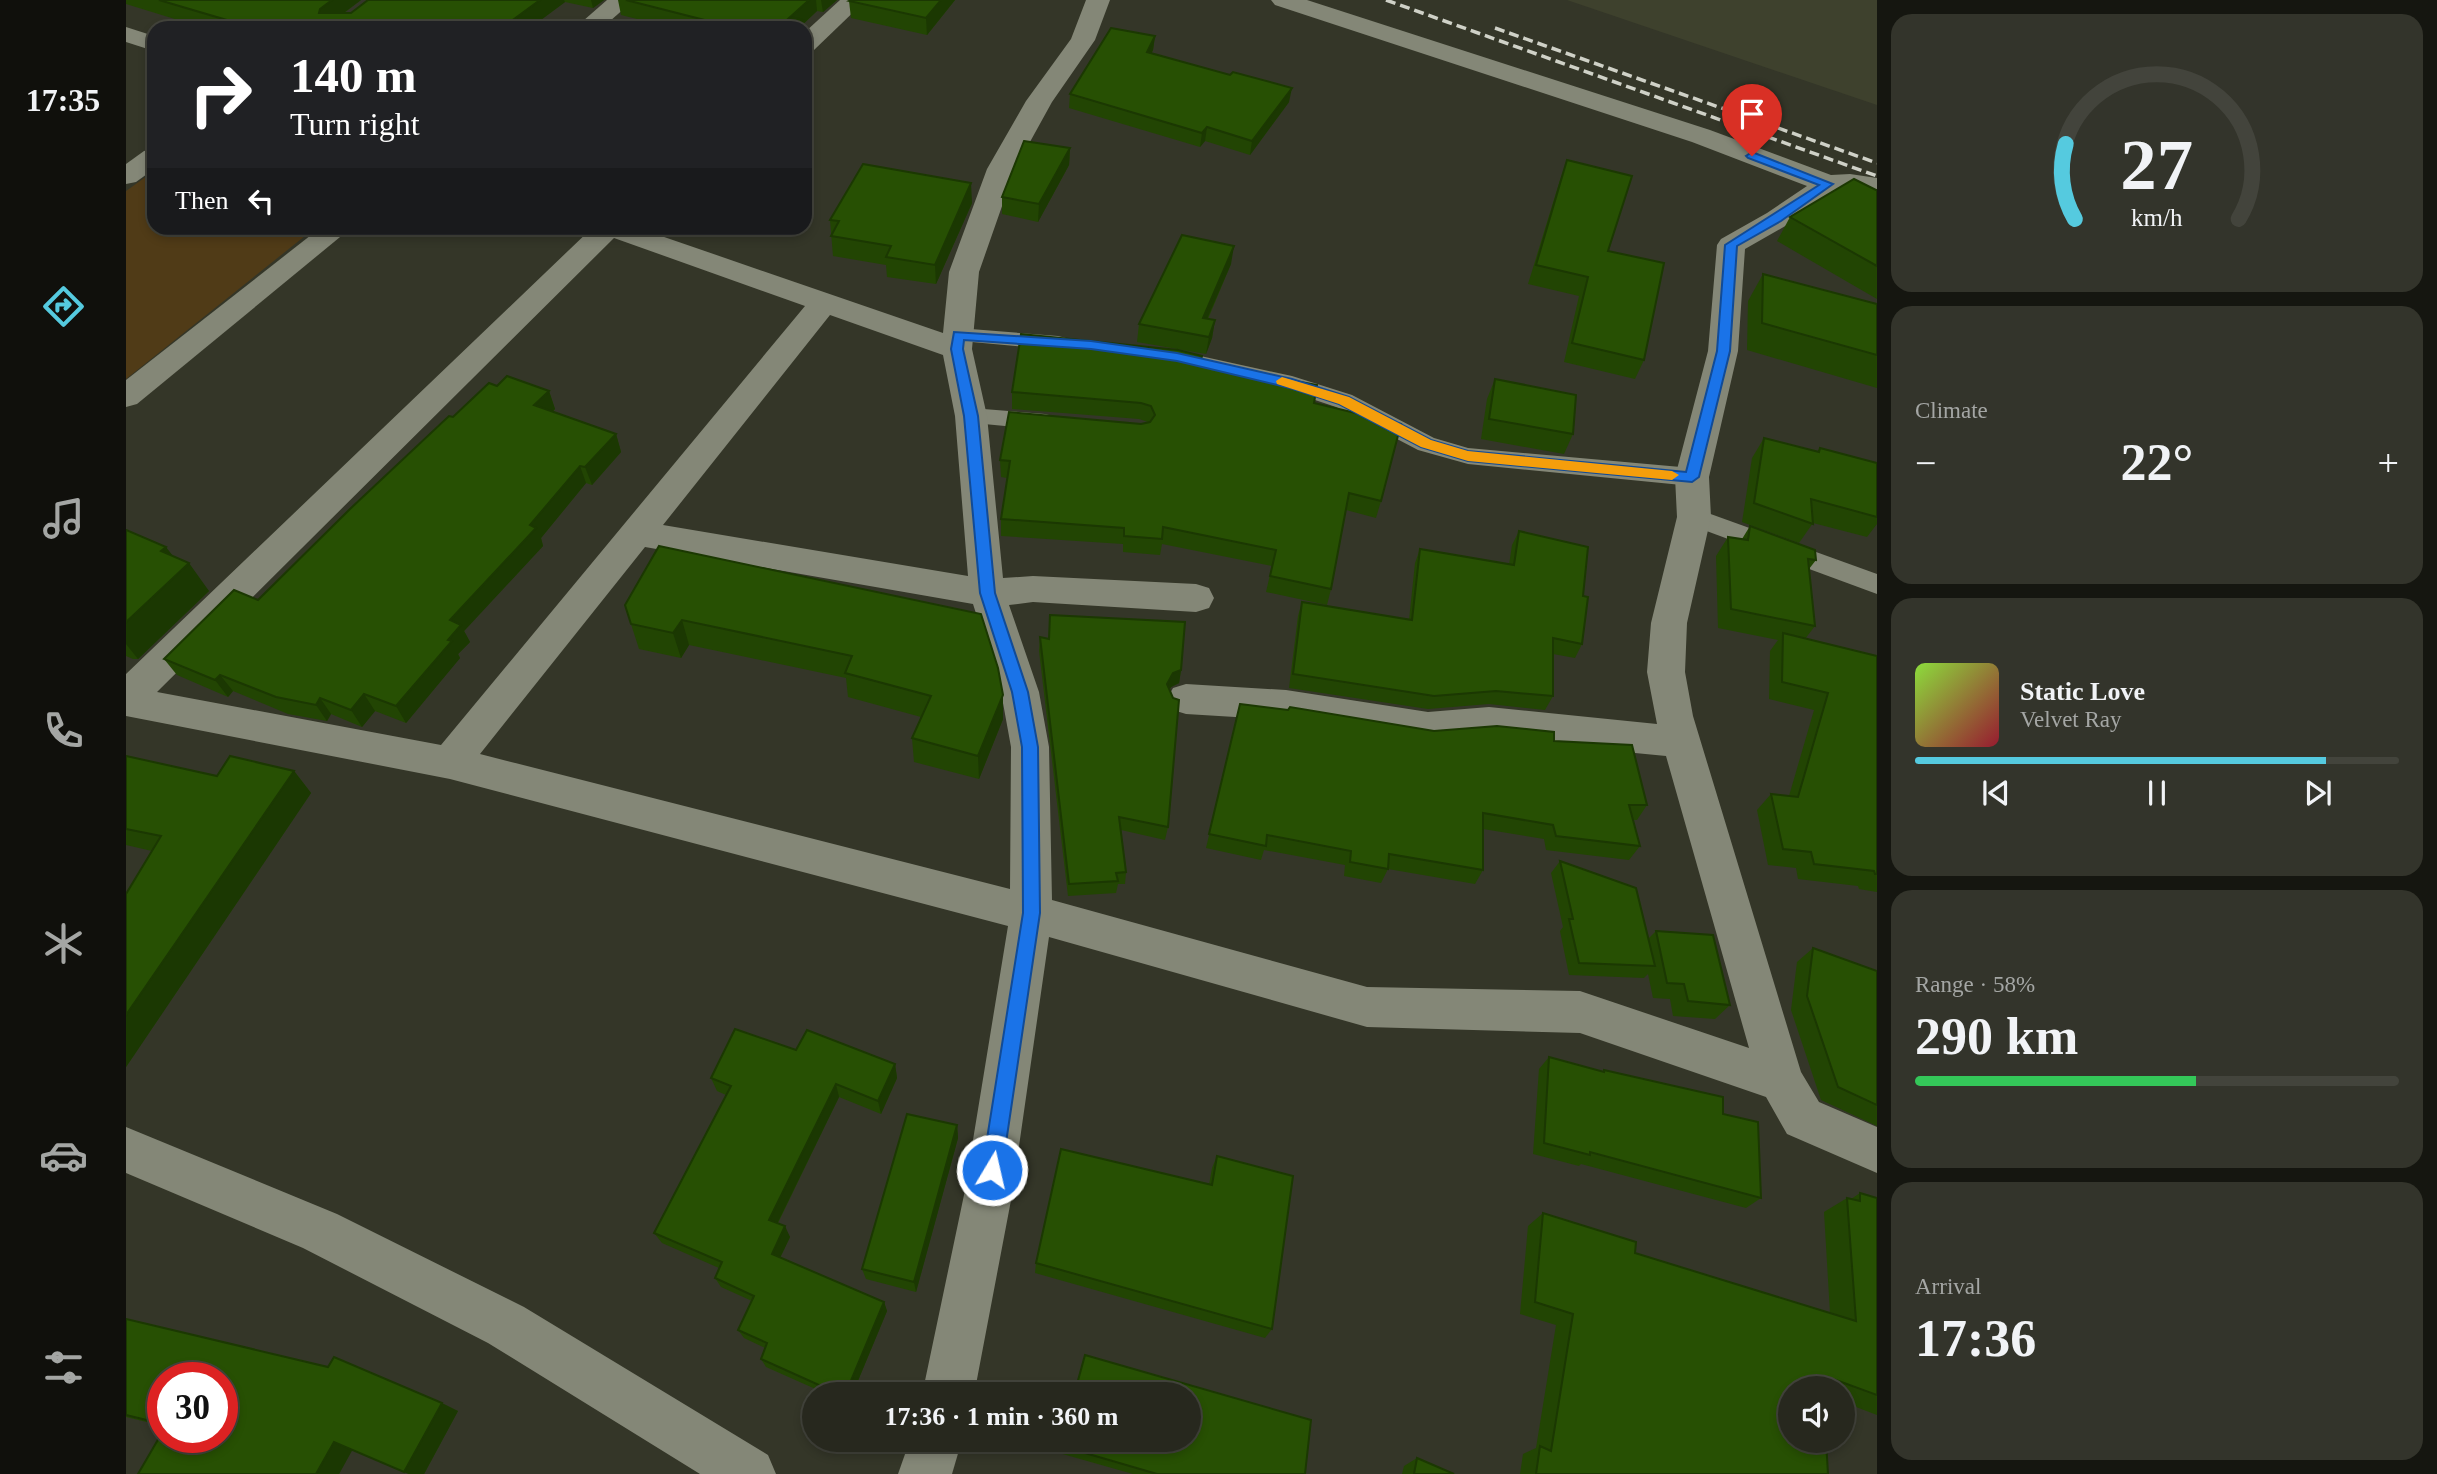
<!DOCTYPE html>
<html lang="en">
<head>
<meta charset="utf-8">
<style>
	body { margin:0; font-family:"Times New Roman",serif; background:#33342b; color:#f1f3f6; height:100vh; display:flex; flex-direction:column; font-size:26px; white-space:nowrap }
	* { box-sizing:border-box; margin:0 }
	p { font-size:23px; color:#a4a6a4 }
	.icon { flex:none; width:38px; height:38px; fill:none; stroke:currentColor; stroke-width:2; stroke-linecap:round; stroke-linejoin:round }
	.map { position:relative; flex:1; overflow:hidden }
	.drawer { display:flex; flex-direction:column; gap:14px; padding:14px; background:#151610; width:560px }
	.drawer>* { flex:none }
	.guide { position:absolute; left:21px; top:21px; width:665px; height:214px; border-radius:21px; box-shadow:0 4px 10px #0003,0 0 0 2px #43443c; background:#202124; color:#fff; overflow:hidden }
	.buttons { position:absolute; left:1652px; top:1376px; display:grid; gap:14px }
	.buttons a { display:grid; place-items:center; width:77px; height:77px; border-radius:50%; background:#27281e; box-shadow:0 4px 10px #0003,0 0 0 2px #43443c; font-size:35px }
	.speed { position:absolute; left:21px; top:1362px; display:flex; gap:14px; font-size:35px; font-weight:700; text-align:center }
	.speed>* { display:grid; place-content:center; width:91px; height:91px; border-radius:50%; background:#27281e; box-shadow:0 4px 10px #0003,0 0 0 2px #43443c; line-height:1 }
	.speed .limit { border:10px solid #d22; background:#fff; color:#111 }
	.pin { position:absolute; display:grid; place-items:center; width:60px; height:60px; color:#fff; margin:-72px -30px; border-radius:50% 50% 50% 0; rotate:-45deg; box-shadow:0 0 7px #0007 }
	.pin .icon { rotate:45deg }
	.me { position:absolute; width:77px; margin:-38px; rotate:9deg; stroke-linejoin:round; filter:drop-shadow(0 0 5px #0008) }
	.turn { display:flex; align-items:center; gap:24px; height:147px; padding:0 28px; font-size:32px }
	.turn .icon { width:91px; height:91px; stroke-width:2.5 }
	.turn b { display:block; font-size:49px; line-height:60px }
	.then { display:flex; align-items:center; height:66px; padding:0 28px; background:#0003; gap:14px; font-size:26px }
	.big { font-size:52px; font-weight:800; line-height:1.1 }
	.drawer .tile { flex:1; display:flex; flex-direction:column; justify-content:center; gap:10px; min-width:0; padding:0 24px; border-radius:21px; background:#33342b }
	.drawer .dial { align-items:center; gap:0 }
	.dial svg { height:182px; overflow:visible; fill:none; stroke:#43443c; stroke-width:7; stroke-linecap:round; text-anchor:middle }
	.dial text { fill:#f1f3f6; stroke:none }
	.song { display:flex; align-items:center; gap:21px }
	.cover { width:84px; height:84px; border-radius:10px; background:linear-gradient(135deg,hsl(90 70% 55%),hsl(350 70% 35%)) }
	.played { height:7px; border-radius:4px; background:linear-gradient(90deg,#55cadf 85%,#43443c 85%) }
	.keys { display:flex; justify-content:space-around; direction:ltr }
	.heat { display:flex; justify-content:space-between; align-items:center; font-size:38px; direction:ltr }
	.charge { height:10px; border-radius:5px; background:linear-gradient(90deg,#34c759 58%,#43443c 0) }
	.trip { position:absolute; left:676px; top:1382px; width:399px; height:70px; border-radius:35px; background:#27281e; box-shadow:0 4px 10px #0003,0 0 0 2px #43443c; font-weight:800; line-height:70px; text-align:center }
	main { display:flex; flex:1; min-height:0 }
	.tab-bar { display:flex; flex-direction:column; width:126px; justify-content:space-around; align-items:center; background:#10100c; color:#a4a6a4 }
	.tab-bar .icon { width:49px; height:49px }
	.tab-bar .selected { color:#55cadf }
	.tab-bar b { font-size:32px; color:#f1f3f6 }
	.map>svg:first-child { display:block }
	.built { fill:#3e412d }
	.green { fill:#503b17 }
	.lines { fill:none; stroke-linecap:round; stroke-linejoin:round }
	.service { fill:#848777; fill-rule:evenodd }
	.minor { fill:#848777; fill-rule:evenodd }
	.tertiary { fill:#848777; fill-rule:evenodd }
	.rail { stroke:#cfd1c7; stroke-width:3.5; stroke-dasharray:10 5; stroke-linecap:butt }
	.wall { fill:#224503 }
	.shaded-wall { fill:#1b3802 }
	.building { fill:#275003; stroke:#1b3802; stroke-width:2 }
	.route { fill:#1a73e8; stroke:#114b97; stroke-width:2 }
	.slow { fill:#f59e0b }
</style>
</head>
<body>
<main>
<nav class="tab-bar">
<b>17:35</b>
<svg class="icon selected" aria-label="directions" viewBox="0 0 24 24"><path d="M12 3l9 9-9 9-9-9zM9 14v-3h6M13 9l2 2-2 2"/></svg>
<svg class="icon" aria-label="music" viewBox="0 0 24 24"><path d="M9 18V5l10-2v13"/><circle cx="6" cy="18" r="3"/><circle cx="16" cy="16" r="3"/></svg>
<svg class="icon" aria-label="phone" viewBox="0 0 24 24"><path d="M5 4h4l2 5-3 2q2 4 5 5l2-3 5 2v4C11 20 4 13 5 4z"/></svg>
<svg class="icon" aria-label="climate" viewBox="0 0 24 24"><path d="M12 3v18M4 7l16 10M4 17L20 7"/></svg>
<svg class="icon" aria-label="car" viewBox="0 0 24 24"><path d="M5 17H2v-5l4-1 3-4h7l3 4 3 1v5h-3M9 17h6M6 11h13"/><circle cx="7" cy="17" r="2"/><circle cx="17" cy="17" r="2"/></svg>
<svg class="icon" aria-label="filters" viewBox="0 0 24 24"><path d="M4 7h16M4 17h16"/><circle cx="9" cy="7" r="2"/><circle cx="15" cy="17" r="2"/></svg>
</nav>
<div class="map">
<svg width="1751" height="1474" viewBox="0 0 1751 1474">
	<rect width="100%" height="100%" fill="#343628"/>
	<polygon class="built" points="1441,0 1751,0 1751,105"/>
	<polygon class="green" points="28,171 28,228 189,228 0,379 0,191"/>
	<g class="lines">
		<g class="service">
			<polygon points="832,328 932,336 940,338 943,343 940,348 932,350 824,340 821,335 824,330"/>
			<polygon points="1038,348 1166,376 1226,395 1308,438 1342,448 1566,468 1575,471 1578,477 1575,483 1566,486 1342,464 1292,450 1210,407 1162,391 1030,360 1027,355 1030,350"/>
			<polygon points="845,408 919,414 927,416 931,422 927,428 919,430 837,422 833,416 837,410"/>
			<polygon points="1568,508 1751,574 1751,594 1559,523 1556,517 1559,511"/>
		</g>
		<g class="minor">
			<polygon points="481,0 508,0 476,28 449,28"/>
			<polygon points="714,0 740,0 688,50 679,52 679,32"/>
			<path d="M960,0H984L969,40L926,102L889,169L853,272L846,349L861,416L877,578L907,576L1070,584L1083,588L1088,598L1083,608L1070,612L907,602L883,605L913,692L923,747L926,900L1241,987L1454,991L1623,1048L1540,756L1363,739L1302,744L1160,720L1060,714L1047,710L1041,699L1047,688L1060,684L1160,690L1302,712L1363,707L1531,724L1521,672L1525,623L1551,517L1549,477L1582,351L1591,245L1595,239L1641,213L1681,186L1566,142L1149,5L1145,0H1181L1584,130L1705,175L1724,174L1751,178V194L1724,190L1709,192L1661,225L1619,249L1612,351L1583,477L1585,517L1561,623L1559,672L1567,716L1675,1072L1693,1102L1751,1127V1173L1661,1134L1640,1097L1454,1033L1241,1027L923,937L886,1195L848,1395H796L838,1195L882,926L324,779L0,716V674L466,228H512L817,333L823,272L861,169L900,101L945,39ZM488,238L679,306L315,745L31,692ZM704,315L817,355L829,416L842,576L537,525ZM519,547L847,604L875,692L885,747L884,889L354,754Z"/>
			<polygon points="0,27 28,36 28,51 0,42"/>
			<polygon points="28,149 28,169 10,182 0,184 0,164 18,151"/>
			<polygon points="194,228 225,228 11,404 0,407 0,380"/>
			<polygon points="784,1440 836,1440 826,1474 772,1474"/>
		</g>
		<polygon class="tertiary" points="0,1127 211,1214 398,1307 642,1455 650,1474 574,1474 362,1343 177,1248 0,1173"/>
		<g class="rail">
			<polyline points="1260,0 1751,176"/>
			<polyline points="1369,28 1751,163"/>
		</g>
	</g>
	<g class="wall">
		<polygon points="0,0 235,0 218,13 225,13 242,0 478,0 467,8 439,2 404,28 78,28 0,4"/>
		<polygon points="492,0 711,0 697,12 691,11 673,28 547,28 495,15"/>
		<polygon points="725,0 829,0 801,35 725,18 723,1"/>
		<polygon points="1029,36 1027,50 1025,54 1163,102 1124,155 1079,141 1074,147 943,108 944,94"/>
		<polygon points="944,148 943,165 912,222 876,214 876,197"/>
		<polygon points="1441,160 1482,251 1518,360 1509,379 1438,362 1453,296 1402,284 1434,180"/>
		<polygon points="1750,190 1751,190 1751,299 1651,241 1664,217"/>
		<polygon points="846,203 810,284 761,277 760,265 707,256 704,220"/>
		<polygon points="1105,264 1082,319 1089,320 1086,338 1080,354 1011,342 1013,324"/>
		<polygon points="1637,274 1751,304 1751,388 1621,350 1622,301"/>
		<polygon points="1076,356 1075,363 1188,403 1255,501 1250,518 1220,510 1205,589 1201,605 1140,592 1146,566 1036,544 1034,555 997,552 997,544 875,536 875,519 881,478 875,477 874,460 1022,422 1013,419 886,409 886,392"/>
		<polygon points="1369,379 1447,434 1438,454 1355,439 1361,399"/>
		<polygon points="371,386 423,391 429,409 426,412 490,434 495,452 466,485 460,483 415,538 417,546 338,631 344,642 332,654 334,658 280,723 249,711 236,727 205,714 201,721 162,714 107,691 102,697 51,675 38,659 132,600 327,417"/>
		<polygon points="1638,438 1691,452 1694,448 1751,463 1751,460 1751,524 1741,537 1687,523 1673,543 1616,522 1626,458"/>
		<polygon points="1624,526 1690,560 1683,569 1689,626 1679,639 1751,656 1751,892 1733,889 1732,886 1672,879 1670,868 1642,865 1631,810 1645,794 1663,796 1688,710 1643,699 1644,651 1652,640 1592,628 1590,556 1602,537 1616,539"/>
		<polygon points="0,530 48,557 83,591 12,659 7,659 0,656"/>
		<polygon points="1393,531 1457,596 1456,644 1449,658 1427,654 1427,696 1419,710 1363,704 1302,709 1163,688 1172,616 1176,602 1283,620 1289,563 1294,549 1383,565 1386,545"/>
		<polygon points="533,546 877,695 877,719 853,779 788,762 786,738 795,717 722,697 720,678 563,645 555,658 513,649 505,624"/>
		<polygon points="914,637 1055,670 1053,683 1045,687 1043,689 1042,827 1039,840 995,830 1000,872 999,884 992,884 990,893 942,896 913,651"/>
		<polygon points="1114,704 1308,731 1428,741 1521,805 1511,820 1507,820 1514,846 1503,860 1420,850 1418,839 1357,829 1357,870 1349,884 1262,869 1255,883 1218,876 1219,865 1138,850 1135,860 1080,848"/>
		<polygon points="0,756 91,776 168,771 185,793 0,1067 0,894 26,851 0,845"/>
		<polygon points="1434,861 1522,939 1530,931 1604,1005 1589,1019 1547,1016 1544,999 1527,998 1522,974 1518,978 1443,975 1434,931 1437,927 1425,873"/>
		<polygon points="1687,948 1751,971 1751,1126 1695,1100 1665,1010 1671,962"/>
		<polygon points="670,1050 769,1064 771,1078 755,1114 713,1097 652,1223 664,1237 654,1258 758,1302 761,1311 726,1395 703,1395 640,1367 635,1359 639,1348 618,1338 612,1330 626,1301 595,1287 589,1278 593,1268 536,1243 528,1233 600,1095 591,1091 585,1078"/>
		<polygon points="1423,1057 1477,1072 1478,1070 1597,1114 1635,1198 1620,1208 1455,1164 1453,1166 1407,1154 1413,1069"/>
		<polygon points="831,1125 832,1138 790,1292 740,1279 736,1269"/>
		<polygon points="1091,1156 1146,1329 1139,1338 909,1273 910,1263 1083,1185 1086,1168"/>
		<polygon points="1734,1193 1751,1198 1751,1415 1717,1402 1717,1388 1664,1388 1702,1474 1394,1474 1397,1454 1410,1448 1430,1325 1394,1314 1402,1226 1417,1213 1509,1253 1704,1313 1698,1212 1721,1198 1725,1199"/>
		<polygon points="0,1319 332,1411 298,1474 283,1474 226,1449 213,1474 12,1474 96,1437 37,1377 37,1426 0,1417"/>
		<polygon points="936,1440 1179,1474 1007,1474 933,1453"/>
		<polygon points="1291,1458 1328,1474 1276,1474 1278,1466"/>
	</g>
	<g class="shaded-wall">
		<polygon points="206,0 235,0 200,26 193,13 194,9"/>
		<polygon points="414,0 438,0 439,2 404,28 376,28"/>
		<polygon points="465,0 478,0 467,8"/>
		<polygon points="683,0 690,0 691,11 673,28 652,28"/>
		<polygon points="695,0 711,0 697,12"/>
		<polygon points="815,0 829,0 801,35 800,18"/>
		<polygon points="627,22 628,28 620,28"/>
		<polygon points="1029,36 1027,50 1019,66 1021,52"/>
		<polygon points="1166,88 1163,102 1124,155 1126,141"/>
		<polygon points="1081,127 1079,141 1074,147 1076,133"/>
		<polygon points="944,148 943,165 912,222 913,204"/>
		<polygon points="845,183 846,203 810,284 809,265"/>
		<polygon points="1108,246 1105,264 1074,335 1077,318"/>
		<polygon points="1089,320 1086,338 1080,354 1083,337"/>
		<polygon points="423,391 429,409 415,424 408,405"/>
		<polygon points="490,434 495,452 466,485 459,467"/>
		<polygon points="454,466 460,483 415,538 417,546 338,631 344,642 332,654 334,658 280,723 270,706 322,640 324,620"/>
		<polygon points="40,547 57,569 63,563 83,591 12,659 0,644 0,622 35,551"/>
		<polygon points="556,620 563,645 555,658 547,633"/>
		<polygon points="1055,670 1053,683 1045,687 1039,698 1041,684 1047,673"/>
		<polygon points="94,675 107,691 102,697 89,680"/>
		<polygon points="238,694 249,711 236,727 225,710"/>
		<polygon points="877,695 877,719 853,779 852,756"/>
		<polygon points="194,698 205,714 201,721 190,705"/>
		<polygon points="168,771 185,793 0,1067 0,1015"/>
		<polygon points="769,1064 771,1078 755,1114 752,1101"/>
		<polygon points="710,1084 713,1097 648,1230 643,1220"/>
		<polygon points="831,1125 832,1138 790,1292 788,1282"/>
		<polygon points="659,1226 664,1237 651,1264 646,1254"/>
		<polygon points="758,1302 761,1311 726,1395 719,1395"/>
		<polygon points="316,1403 332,1411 298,1474 283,1474 278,1472"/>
		<polygon points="208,1442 227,1449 213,1474 190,1474"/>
	</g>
	<g class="building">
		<polygon points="33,0 206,0 194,9 193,13 225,13 242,0 414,0 376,28 105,28 97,26 104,21"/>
		<polygon points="500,0 683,0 652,28 627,22 620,28 610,28"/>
		<polygon points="725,0 815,0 800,18 723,1"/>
		<polygon points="985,28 1029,36 1021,52 1104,75 1107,72 1166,88 1126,141 1081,127 1076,133 944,94"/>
		<polygon points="898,141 944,148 913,204 876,197"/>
		<polygon points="1441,160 1506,176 1482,251 1538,263 1518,360 1446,343 1462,277 1410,265"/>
		<polygon points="737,164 845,183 809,265 760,257 765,246 705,236 713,221 704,220"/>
		<polygon points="1728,179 1750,190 1751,190 1751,266 1664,217"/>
		<polygon points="1056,235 1108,246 1077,318 1089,320 1083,337 1013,324"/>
		<polygon points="1637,274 1751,304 1751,355 1636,323"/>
		<polygon points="895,334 1052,350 1076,356 1074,363 1191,385 1188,403 1275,424 1255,501 1223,493 1205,589 1144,576 1150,550 1037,527 1036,539 998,536 998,528 875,519 884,461 874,460 883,412 1015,424 1024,422 1029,415 1025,406 1015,403 886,392"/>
		<polygon points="381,376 423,391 408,405 490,434 459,467 454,466 404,525 410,528 324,620 335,625 322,640 326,641 270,706 238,694 225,710 194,698 190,705 150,697 94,675 89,680 38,659 108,590 132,600 224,509 323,416 327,417 363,383 371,386"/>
		<polygon points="1369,379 1450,395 1447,434 1363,419"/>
		<polygon points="1638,438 1693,452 1694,448 1751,463 1751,517 1685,499 1687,524 1628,503"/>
		<polygon points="1624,526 1689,550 1690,560 1682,559 1689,626 1605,609 1602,537 1622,540"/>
		<polygon points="0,530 40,547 35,551 63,563 0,622"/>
		<polygon points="1393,531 1462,547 1457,596 1462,597 1456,644 1427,638 1427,696 1370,691 1308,696 1167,674 1176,602 1286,620 1294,549 1388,565"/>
		<polygon points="533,546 855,614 872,668 877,695 852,756 786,738 805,696 719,673 726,656 556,620 547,633 505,624 499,605"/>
		<polygon points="924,615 1059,622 1055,670 1047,673 1041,684 1047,698 1053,700 1042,827 993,817 1000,872 990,873 992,881 943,884 914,637 923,639"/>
		<polygon points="1657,633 1751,656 1751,874 1749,874 1748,871 1688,864 1685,852 1657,849 1645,794 1672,797 1702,693 1656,682"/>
		<polygon points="1114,704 1162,710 1164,707 1308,731 1371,726 1428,732 1428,741 1506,745 1521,805 1503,805 1514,846 1430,836 1427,825 1357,813 1357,870 1263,854 1262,869 1224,862 1225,851 1141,835 1140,846 1083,834"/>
		<polygon points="0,756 91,776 104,756 168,771 0,1015 0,894 35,836 0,829"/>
		<polygon points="1434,861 1510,888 1529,966 1453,963 1443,919 1447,919"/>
		<polygon points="1530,931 1587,935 1604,1005 1562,1001 1558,984 1541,983"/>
		<polygon points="1687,948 1751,971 1751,1105 1712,1087 1681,996"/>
		<polygon points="609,1029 670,1050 681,1030 769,1064 752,1101 710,1084 643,1220 659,1226 646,1254 758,1302 719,1395 715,1395 635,1359 641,1343 612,1330 628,1296 589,1278 596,1262 528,1233 605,1086 585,1078"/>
		<polygon points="1423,1057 1478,1072 1478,1070 1597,1097 1597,1114 1632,1122 1635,1198 1464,1152 1464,1155 1418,1143"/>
		<polygon points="781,1114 831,1125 788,1282 736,1269"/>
		<polygon points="935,1149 1086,1185 1091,1156 1167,1176 1146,1329 910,1263"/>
		<polygon points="1734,1193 1751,1198 1751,1395 1710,1380 1711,1388 1664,1388 1664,1440 1700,1440 1702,1474 1410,1474 1414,1446 1425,1451 1447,1314 1409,1302 1417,1213 1510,1242 1509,1253 1730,1321 1721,1198 1734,1201"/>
		<polygon points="0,1319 202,1367 208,1357 316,1403 278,1472 208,1442 190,1474 12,1474 37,1431 37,1437 96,1437 96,1377 37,1377 37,1424 0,1415"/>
		<polygon points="959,1355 1185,1420 1179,1474 1031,1474 935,1446 936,1440 1062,1440 1062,1395 948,1395"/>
		<polygon points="1291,1458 1328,1474 1288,1474"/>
	</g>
	<polygon class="route" points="1626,152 1707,184 1655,221 1611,246 1604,351 1573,477 1566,482 1342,461 1295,447 1213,404 1164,388 1051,361 965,349 838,340 837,349 852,416 869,593 902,692 912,747 914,913 876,1170 873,1176 866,1179 859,1176 856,1170 897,913 896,747 886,692 854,593 838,416 825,349 828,332 965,341 1051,353 1166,379 1223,397 1305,440 1342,451 1560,472 1591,351 1599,245 1693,185 1622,158 1620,156"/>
	<polygon class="slow" points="1156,377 1223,397 1305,440 1342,451 1546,471 1553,475 1546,480 1342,461 1295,447 1213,404 1151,384 1150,381"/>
</svg>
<div class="buttons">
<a><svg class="icon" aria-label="sound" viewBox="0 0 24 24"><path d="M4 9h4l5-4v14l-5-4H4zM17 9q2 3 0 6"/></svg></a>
</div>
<div class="speed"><div class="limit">30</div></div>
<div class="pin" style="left:1626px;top:156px;background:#d93025"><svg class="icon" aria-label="arrive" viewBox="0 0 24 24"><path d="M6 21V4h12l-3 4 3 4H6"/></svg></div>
<svg class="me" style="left:866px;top:1170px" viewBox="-20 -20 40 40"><circle r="17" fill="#1a73e8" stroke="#fff" stroke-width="3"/><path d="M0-11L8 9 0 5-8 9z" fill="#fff"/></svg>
<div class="trip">17:36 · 1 min · 360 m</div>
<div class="guide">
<div class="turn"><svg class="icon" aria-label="right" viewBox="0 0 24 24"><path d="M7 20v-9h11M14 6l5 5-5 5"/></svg><div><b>140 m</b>Turn right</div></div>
<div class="then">Then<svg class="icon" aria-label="left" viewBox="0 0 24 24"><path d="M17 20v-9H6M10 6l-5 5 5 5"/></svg></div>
</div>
</div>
<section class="drawer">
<div class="tile dial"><svg viewBox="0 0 100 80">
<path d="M14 69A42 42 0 1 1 86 69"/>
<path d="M14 69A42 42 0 0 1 10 36" stroke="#55cadf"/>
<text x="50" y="56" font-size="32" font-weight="700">27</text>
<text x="50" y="72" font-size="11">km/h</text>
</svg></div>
<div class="tile"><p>Climate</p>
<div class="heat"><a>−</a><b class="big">22°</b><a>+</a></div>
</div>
<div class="tile">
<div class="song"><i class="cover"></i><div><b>Static Love</b><p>Velvet Ray</p></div></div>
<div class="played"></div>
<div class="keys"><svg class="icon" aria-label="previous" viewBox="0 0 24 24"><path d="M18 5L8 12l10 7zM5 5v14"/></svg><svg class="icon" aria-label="pause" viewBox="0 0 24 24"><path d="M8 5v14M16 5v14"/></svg><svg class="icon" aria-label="next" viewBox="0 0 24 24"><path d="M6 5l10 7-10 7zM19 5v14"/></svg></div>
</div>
<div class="tile"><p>Range · 58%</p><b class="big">290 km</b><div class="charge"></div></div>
<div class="tile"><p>Arrival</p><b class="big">17:36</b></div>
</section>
</main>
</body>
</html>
